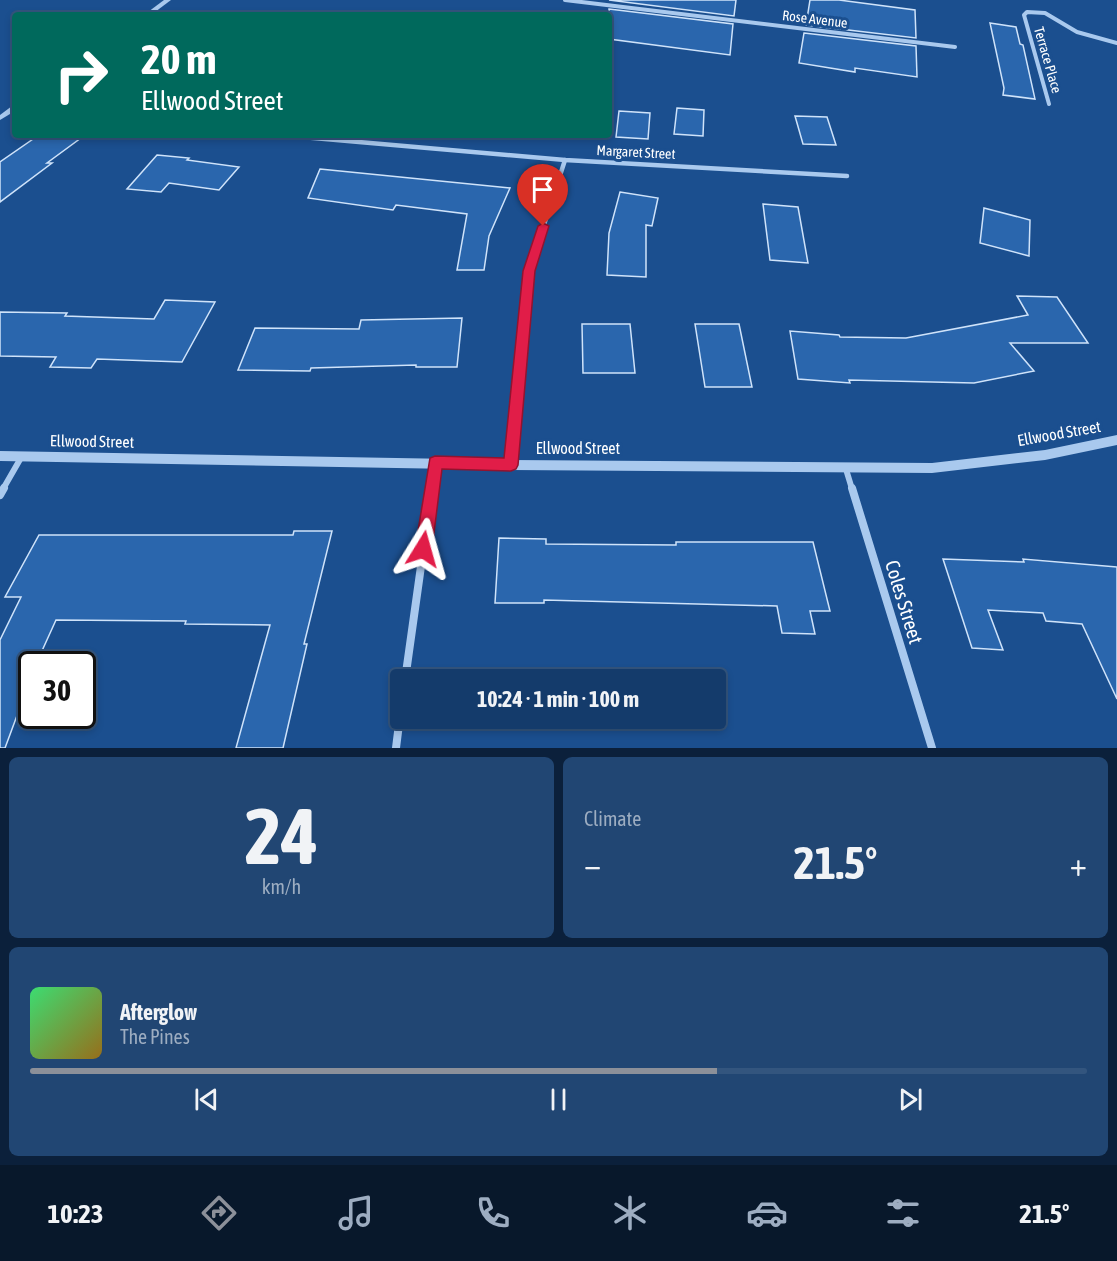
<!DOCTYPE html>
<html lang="en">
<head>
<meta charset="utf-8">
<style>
	body { margin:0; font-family:"Asap Condensed",sans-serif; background:#214673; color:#f1f3f6; height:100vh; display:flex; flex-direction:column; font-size:22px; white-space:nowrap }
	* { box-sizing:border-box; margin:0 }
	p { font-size:20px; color:#9dadc1 }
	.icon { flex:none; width:33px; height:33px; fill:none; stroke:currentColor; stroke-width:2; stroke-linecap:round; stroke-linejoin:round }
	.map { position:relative; height:748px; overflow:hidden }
	.sheet { display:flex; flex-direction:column; gap:9px; padding:9px; background:#0b203b; flex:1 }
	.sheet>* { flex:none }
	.guide { position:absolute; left:12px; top:12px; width:600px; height:126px; border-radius:6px; box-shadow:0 3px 9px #0003,0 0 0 2px #33557e; background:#00695c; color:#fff; overflow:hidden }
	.speed { position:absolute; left:18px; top:651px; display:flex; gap:12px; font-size:30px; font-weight:700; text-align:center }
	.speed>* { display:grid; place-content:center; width:78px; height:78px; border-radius:50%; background:#143b6b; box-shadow:0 3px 9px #0003,0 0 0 2px #33557e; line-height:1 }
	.speed .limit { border:3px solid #111; border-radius:9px; background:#fff; color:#111 }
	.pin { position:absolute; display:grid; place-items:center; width:51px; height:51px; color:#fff; margin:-62px -26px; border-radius:50% 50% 50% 0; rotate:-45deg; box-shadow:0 0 6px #0007 }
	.pin .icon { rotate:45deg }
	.me { position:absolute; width:66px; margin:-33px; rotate:8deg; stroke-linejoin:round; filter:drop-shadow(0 0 4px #0008) }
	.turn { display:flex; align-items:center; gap:21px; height:126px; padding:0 30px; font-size:27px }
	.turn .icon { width:78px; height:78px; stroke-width:2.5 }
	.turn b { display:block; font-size:42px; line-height:51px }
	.big { font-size:45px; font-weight:700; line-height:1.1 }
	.sheet .card { flex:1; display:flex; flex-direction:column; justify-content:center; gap:9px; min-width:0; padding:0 21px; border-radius:9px; background:#214673 }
	.sheet .dial { align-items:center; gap:0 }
	.dial b { font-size:78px; line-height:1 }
	.song { display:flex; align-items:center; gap:18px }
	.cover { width:72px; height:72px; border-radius:9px; background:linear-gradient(135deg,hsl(140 70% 55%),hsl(40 70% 35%)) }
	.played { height:6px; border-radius:3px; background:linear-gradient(90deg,#8c9099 65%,#33557e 65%) }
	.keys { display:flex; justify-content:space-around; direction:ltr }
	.heat { display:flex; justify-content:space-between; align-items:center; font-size:33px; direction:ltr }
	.sheet .tiles { flex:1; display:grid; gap:9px; grid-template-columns:1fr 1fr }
	.card:last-child { grid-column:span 2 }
	.trip { position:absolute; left:390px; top:669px; width:336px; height:60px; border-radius:6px; background:#143b6b; box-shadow:0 3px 9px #0003,0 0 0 2px #33557e; font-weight:700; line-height:60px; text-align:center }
	.menu { display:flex; height:96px; justify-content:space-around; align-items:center; background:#08182b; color:#9dadc1 }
	.menu .icon { width:42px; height:42px }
	.menu .current { color:#8c9099 }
	.menu b { font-size:27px; color:#f1f3f6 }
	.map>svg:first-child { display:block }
	.building { fill:#2a66ad; stroke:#cfe3fa; stroke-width:1.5 }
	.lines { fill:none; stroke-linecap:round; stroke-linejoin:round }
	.minor-far3 { stroke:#a9c9ee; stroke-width:4 }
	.minor-far2 { stroke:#a9c9ee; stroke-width:4.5 }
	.minor-far1 { stroke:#a9c9ee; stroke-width:6 }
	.minor { stroke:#a9c9ee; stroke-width:8 }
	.tertiary { fill:#a9c9ee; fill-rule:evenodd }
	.route { fill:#e11d48; stroke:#92132f; stroke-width:1.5 }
	.labels { text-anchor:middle; stroke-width:6; stroke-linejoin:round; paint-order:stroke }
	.far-street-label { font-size:14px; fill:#fff; stroke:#1b4f8f }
	.street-label { font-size:16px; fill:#fff; stroke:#1b4f8f }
	.near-street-label { font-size:20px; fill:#fff; stroke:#1b4f8f }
</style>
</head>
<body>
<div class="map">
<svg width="1117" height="748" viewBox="0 0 1117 748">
	<rect width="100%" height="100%" fill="#1b4f8f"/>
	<g class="building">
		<polygon points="609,0 736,0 734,16"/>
		<polygon points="810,0 839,0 915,10 916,38 806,25"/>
		<polygon points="609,9 733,24 730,55 609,39"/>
		<polygon points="990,23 1016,27 1020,44 1023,45 1035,99 1003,95 1004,88"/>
		<polygon points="804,33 916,46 917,77 855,68 855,72 799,63"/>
		<polygon points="677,108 704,110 703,136 674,134"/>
		<polygon points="619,111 650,113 648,139 616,137"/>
		<polygon points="795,116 827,117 836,145 803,144"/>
		<polygon points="39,135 85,135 47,163 52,163 0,202 0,162"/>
		<polygon points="157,155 189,158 187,160 239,167 219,190 169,183 161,192 127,189"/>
		<polygon points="320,169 510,188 489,236 484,270 457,270 467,214 396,205 393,210 308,198"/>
		<polygon points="620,192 658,198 652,226 646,225 646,277 607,275 609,233"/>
		<polygon points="763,204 798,207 808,263 770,260"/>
		<polygon points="984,208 1030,220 1029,256 980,243"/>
		<polygon points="1017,296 1057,297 1088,343 1010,343 1034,371 974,383 849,380 850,383 798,379 790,331 839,335 840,337 906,338 1028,315"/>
		<polygon points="165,300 215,302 182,362 97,359 91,368 50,367 56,357 0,356 0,312 67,313 65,316 154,319"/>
		<polygon points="462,318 457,367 416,367 416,365 311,368 310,371 238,370 255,328 359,329 361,320"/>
		<polygon points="582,324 630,324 635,373 583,373"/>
		<polygon points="695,324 739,324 752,387 705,387"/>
		<polygon points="294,531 332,531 304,644 307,644 283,748 236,748 270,625 185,624 186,621 56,620 36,664 32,664 32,675 5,748 0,748 0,640 21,597 5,597 39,535 293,535"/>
		<polygon points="499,538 546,539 546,544 676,545 676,542 813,542 830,611 810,611 815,634 782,633 777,606 544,600 544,603 495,603"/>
		<polygon points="943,559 1024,562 1023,559 1117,567 1117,699 1082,624 1046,621 1043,613 988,610 1003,650 972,648"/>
	</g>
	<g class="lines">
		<g class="minor-far3">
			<polyline points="565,0 955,47"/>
			<polyline points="1049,104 1024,15 1027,12 1045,13 1077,32 1117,43"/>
		</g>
		<g class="minor-far2">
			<polyline points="279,135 565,160 847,176"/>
			<polyline points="528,285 529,271 565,160"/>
		</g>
		<g class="minor-far1">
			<polyline points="511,465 528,284"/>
			<polyline points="845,466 852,489"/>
			<polyline points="3,489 22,456"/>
			<polyline points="431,489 435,463"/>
		</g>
		<g class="minor">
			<polyline points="852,488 932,748"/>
			<polyline points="0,495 4,488"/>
			<polyline points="405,680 432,488"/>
			<polyline points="396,748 400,716"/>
		</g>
		<g class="tertiary">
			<polygon points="164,0 171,0 151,15 144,15"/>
			<polygon points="12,106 15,106 15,111 0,120 0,115"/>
			<polygon points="1117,435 1117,445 1045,460 932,473 511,470 0,461 0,451 511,460 932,463 1045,450"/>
		</g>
	</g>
	<polygon class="route" points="543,223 549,226 535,271 518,465 516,469 511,471 442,469 432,549 429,555 423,557 417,555 415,549 430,458 435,456 504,458 523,271 538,226"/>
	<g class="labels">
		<g class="far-street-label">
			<text transform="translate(815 19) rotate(7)" y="5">Rose Avenue</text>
			<text transform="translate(1048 60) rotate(74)" y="5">Terrace Place</text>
			<text transform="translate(636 152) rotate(3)" y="5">Margaret Street</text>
		</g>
		<g class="street-label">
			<text transform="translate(1059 433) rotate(-10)" y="6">Ellwood Street</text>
			<text transform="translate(92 441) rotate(1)" y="6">Ellwood Street</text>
			<text x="578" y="454">Ellwood Street</text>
		</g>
		<g class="near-street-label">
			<text transform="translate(904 602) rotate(73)" y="7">Coles Street</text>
		</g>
	</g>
</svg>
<div class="speed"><div class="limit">30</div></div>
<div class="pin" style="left:543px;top:226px;background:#d93025"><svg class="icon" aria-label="arrive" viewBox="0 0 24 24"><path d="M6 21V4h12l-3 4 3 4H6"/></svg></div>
<svg class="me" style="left:423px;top:549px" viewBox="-20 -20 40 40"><path d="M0-17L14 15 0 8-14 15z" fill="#e11d48" stroke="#fff" stroke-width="4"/></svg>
<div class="trip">10:24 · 1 min · 100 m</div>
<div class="guide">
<div class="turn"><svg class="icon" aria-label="right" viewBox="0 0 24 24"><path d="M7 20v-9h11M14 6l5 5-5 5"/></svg><div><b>20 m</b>Ellwood Street</div></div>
</div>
</div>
<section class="sheet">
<div class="tiles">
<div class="card dial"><b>24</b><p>km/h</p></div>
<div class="card"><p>Climate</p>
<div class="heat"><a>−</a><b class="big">21.5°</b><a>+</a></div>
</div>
<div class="card">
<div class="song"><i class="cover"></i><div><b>Afterglow</b><p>The Pines</p></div></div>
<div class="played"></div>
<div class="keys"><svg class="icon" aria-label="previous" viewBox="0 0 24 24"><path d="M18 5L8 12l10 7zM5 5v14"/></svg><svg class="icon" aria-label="pause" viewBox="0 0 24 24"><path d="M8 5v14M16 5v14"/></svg><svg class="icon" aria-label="next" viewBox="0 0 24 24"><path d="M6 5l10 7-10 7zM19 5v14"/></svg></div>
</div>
</div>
</section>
<nav class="menu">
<b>10:23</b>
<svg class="icon current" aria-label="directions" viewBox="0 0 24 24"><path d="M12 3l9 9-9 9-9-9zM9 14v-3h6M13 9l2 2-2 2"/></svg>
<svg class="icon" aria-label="music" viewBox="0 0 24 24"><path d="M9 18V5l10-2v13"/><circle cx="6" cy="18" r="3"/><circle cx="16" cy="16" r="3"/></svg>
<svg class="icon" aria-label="phone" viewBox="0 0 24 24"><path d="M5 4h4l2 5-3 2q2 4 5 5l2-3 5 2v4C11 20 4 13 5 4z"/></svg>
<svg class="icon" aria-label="climate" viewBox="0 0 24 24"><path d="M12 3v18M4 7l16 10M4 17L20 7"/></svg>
<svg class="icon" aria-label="car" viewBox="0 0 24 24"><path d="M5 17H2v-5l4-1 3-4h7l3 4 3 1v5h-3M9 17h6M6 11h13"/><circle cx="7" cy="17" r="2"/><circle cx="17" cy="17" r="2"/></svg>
<svg class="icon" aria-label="filters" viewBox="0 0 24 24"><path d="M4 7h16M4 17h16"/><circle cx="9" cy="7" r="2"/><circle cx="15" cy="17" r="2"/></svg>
<b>21.5°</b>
</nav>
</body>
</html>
